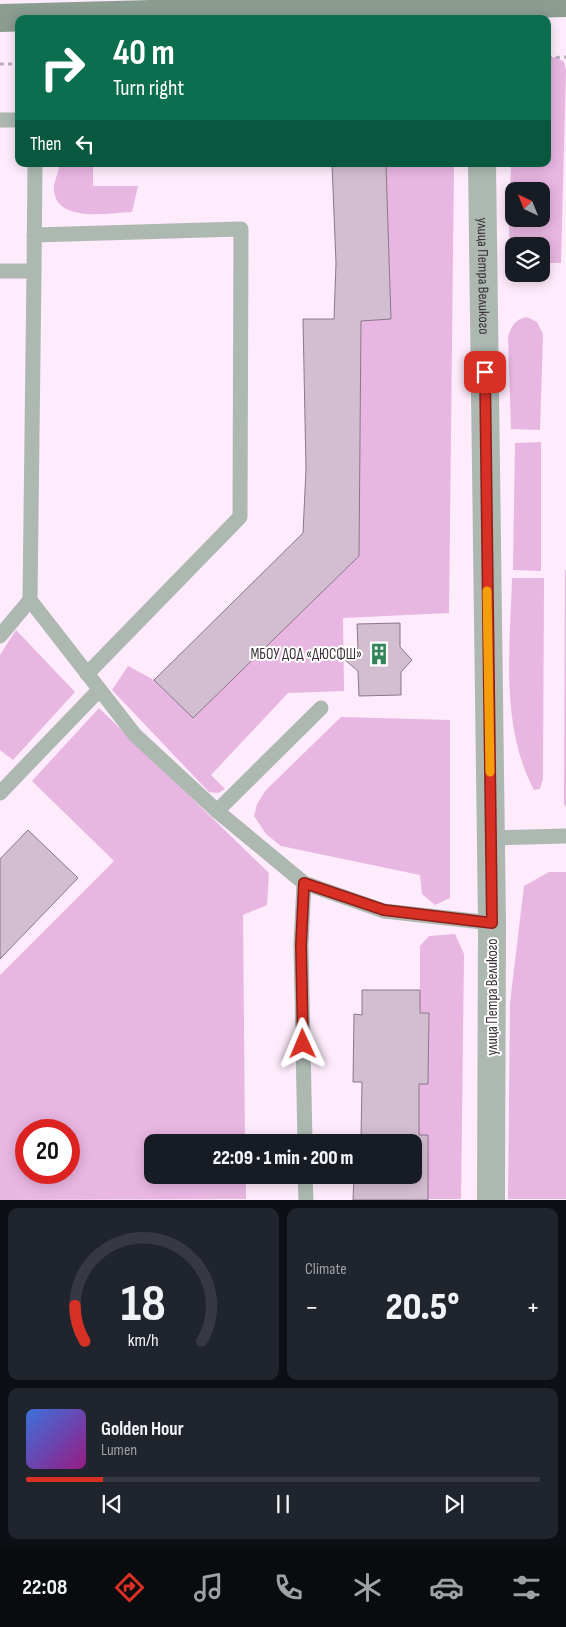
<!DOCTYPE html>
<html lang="en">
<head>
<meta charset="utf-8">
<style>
	body { margin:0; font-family:"Sofia Sans Condensed",sans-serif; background:#20242c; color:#f1f3f6; height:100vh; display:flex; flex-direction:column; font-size:19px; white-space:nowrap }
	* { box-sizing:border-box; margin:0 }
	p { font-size:16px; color:#9ea1a6 }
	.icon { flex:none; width:28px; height:28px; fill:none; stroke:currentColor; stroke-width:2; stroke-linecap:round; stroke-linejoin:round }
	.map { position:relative; height:1200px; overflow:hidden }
	.side { display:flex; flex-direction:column; gap:8px; padding:8px; background:#0d0f14; flex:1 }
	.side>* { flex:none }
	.guide { position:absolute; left:15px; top:15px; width:536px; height:152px; border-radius:10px; box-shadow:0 2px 12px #0003; background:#0b6e4f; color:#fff; overflow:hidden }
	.needle { width:32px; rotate:317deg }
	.controls { position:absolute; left:505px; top:182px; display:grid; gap:10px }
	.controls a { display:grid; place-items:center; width:45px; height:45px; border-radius:10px; background:#171b24; box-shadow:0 2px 12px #0003; font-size:25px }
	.speed { position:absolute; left:15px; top:1119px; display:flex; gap:10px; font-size:25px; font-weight:700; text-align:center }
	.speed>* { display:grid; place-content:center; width:65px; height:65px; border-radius:50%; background:#171b24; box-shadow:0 2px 12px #0003; line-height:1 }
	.speed .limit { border:8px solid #d22; background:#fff; color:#111 }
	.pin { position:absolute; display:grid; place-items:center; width:42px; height:42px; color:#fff; margin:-21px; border-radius:10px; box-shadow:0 2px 8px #0006 }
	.me { position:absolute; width:55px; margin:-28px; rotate:359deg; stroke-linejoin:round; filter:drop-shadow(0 0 4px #0008) }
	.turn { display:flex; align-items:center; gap:18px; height:105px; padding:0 15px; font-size:22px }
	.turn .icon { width:65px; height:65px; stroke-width:2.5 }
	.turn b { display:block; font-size:35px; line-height:42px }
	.then { display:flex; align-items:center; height:48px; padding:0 15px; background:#0003; gap:10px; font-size:19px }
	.big { font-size:38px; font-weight:800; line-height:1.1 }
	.side .widget { flex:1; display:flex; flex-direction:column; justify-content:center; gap:8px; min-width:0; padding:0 18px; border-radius:10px; background:#20242c }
	.side .dial { align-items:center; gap:0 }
	.dial svg { height:130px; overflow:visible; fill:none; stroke:#363941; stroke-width:7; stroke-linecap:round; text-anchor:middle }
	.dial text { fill:#f1f3f6; stroke:none }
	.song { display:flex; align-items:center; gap:15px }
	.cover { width:60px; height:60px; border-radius:8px; background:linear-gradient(135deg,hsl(220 70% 55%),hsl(310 70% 35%)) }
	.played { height:5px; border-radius:2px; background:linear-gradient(90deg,#d93025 15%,#363941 15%) }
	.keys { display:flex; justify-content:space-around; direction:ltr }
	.heat { display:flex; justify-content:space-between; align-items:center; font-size:28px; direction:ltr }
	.side .tiles { flex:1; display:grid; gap:8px; grid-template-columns:1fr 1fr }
	.widget:last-child { grid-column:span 2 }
	.trip { position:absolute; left:144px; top:1134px; width:278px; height:50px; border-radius:10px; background:#171b24; box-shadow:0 2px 12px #0003; font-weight:800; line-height:50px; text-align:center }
	.tab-bar { display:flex; height:80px; justify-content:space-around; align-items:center; background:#090b0e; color:#9ea1a6 }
	.tab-bar .icon { width:35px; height:35px }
	.tab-bar .selected { color:#d93025 }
	.tab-bar b { font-size:22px; color:#f1f3f6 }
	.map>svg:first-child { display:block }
	.green { fill:#e7b6e1; fill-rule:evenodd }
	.building { fill:#d3bdd0; stroke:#8b7789 }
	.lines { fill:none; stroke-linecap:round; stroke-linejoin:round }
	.path { stroke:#bdadbb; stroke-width:3; stroke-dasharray:4 4; stroke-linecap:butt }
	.lane { stroke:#adb8b1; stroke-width:15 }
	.street { stroke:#adb8b1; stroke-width:28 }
	.secondary { stroke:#8b9c91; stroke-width:28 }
	.route-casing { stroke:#8d1f18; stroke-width:12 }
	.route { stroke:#d93025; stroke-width:9 }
	.slow { stroke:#f59e0b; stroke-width:9 }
	.labels { text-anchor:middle; stroke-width:4; stroke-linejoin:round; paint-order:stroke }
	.street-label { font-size:15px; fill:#393038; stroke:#fff }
	.poi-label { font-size:15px; fill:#393038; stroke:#fff; text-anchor:end }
</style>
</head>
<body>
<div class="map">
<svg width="566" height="1200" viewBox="0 0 566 1200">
	<rect width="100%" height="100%" fill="#feebfb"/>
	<g class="green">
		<path d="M556,57L564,62L566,70L561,263H541V246H514L513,250L509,235L511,164H548V58ZM541,191V219H514V191Z"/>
		<path d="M65,164H93V186H138L132,212C109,213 56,223 54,190C53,184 58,174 59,167Z"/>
		<polygon points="386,164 454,164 449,613 343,618 344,691 288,693 211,775 225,789 218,793 209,792 112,690 128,666 154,680 193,717 359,556 361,321 391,318"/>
		<path d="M527,317L537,322L543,334L540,430L511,429L508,336C512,326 515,319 527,317Z"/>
		<polygon points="541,442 541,571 513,570 515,443"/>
		<polygon points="565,570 566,570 566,807 564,804"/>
		<path d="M512,578H544L543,779L540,789L534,790C500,726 510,647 512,578Z"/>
		<polygon points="16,630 75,692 13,760 0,750 0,655"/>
		<path d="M99,708L269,873L267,905L243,915L245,1142H152V1175H246V1199L0,1200V975L114,861L32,781ZM26,1130H69V1172H26Z"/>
		<polygon points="341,717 450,720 450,898 435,905 422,894 420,875 281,846 266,834 254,816 257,804 266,790"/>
		<polygon points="549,872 566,872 566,1199 508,1199 510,1003 524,886"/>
		<polygon points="455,934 464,954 461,1199 428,1199 428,1135 419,1135 419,1084 428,1083 429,1013 420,1013 420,946 429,936"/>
	</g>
	<g class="building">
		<polygon points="332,164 386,164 391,319 361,321 359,556 193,718 154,680 303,533 306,469 303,319 334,319 336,263"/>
		<polygon points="400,623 400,647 412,660 401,672 401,695 359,696 358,671 345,660 358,648 357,624"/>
		<polygon points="28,830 78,878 0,959 0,859"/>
		<polygon points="362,990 420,990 420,1013 429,1013 428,1084 419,1084 419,1135 428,1135 428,1200 353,1200 354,1175 412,1175 412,1142 354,1142 354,1138 361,1138 362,1082 353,1082 354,1014 362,1015"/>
	</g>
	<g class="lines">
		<g class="path">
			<polyline points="548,58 566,57"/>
			<polyline points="0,64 19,64"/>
		</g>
		<g class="lane">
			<polyline points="0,120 19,120"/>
			<polyline points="34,235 241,229 240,517 87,674"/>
			<polyline points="0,271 34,271 35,164"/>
			<polyline points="34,271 30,600 135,735 217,811 304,883 384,911 492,923"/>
			<polyline points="0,636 30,600"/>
			<polyline points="0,793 99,690"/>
			<polyline points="217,811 321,708"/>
			<polyline points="491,838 566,836"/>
			<polyline points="304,883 301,945 305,1142"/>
			<polyline points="305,1175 306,1200"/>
		</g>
		<path class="street" id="s1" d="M482,164L492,923L491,1200"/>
		<polyline class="secondary" points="0,18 566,3"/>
	</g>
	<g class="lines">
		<g class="route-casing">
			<polyline id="route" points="303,1044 301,945 304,883 384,910 492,923 485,372"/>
		</g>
		<use href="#route" class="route"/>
		<polyline class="slow" points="487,591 490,772"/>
	</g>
	<defs>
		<g id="building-bare" transform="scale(1.725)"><path d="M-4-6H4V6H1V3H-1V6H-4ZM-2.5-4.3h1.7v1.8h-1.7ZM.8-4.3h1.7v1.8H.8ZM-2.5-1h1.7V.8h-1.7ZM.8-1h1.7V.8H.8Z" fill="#318558" stroke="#fff" stroke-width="2.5" paint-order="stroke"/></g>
	</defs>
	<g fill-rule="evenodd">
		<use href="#building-bare" x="379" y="654"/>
	</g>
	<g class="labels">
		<g class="street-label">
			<text dy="5" stroke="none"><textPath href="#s1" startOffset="112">улица Петра Великого</textPath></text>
			<text transform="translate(492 997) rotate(-90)" y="5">улица Петра Великого</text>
		</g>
		<g class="poi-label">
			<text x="362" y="659">МБОУ ДОД «ДЮСФШ»</text>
		</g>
	</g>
</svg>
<div class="controls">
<a><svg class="needle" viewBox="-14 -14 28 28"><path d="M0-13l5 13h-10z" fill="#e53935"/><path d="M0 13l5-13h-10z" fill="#9ea1a6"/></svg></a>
<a><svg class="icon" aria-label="layers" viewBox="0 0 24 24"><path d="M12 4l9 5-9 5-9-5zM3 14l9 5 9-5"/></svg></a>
</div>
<div class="speed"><div class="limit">20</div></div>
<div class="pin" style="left:485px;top:372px;background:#d93025"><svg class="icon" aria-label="arrive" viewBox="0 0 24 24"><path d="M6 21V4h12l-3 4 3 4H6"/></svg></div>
<svg class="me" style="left:303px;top:1044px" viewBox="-20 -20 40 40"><path d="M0-17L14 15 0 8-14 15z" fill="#d93025" stroke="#fff" stroke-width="4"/></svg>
<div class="trip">22:09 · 1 min · 200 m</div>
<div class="guide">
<div class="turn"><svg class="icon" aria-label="right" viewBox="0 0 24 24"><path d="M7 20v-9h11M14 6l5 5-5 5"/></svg><div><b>40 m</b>Turn right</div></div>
<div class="then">Then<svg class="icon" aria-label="left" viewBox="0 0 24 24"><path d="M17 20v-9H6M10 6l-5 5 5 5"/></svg></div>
</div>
</div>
<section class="side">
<div class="tiles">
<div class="widget dial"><svg viewBox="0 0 100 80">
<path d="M14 69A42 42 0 1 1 86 69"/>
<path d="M14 69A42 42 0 0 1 8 47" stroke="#d93025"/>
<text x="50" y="56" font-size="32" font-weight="700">18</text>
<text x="50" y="72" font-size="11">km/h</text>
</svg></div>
<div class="widget"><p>Climate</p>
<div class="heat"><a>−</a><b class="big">20.5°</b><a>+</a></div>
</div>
<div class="widget">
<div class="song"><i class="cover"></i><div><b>Golden Hour</b><p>Lumen</p></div></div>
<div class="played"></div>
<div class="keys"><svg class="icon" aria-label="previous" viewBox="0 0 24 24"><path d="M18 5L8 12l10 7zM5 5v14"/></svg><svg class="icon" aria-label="pause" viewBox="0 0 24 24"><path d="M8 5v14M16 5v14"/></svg><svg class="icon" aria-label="next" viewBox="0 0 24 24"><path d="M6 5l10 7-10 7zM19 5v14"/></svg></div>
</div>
</div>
</section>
<nav class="tab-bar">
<b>22:08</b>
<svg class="icon selected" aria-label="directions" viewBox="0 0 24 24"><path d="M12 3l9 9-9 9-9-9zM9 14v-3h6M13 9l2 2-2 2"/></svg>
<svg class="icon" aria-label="music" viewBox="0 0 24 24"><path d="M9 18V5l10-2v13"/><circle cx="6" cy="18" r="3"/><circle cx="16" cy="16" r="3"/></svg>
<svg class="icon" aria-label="phone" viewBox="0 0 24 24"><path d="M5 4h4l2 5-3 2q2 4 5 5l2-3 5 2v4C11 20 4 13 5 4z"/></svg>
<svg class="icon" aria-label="climate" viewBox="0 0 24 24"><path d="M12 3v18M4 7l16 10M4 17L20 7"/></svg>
<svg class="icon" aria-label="car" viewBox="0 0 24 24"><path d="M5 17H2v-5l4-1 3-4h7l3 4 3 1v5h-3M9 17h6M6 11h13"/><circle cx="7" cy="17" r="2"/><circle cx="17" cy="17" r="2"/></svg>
<svg class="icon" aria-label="filters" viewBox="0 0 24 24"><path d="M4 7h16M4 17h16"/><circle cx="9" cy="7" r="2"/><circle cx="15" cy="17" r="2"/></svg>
</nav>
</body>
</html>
